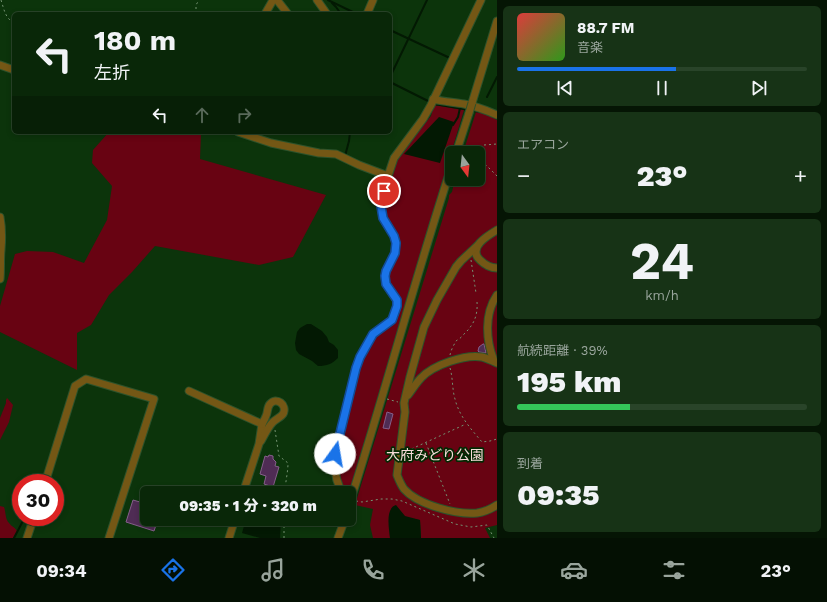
<!DOCTYPE html>
<html lang="ja">
<head>
<meta charset="utf-8">
<style>
	body { margin:0; font-family:"Work Sans","Noto Sans JP",sans-serif; background:#173316; color:#f1f3f6; height:100vh; display:flex; flex-direction:column; font-size:15px; white-space:nowrap }
	* { box-sizing:border-box; margin:0 }
	p { font-size:13px; color:#99a59c }
	.icon { flex:none; width:22px; height:22px; fill:none; stroke:currentColor; stroke-width:2; stroke-linecap:round; stroke-linejoin:round }
	.map { position:relative; flex:1; overflow:hidden }
	.side { display:flex; flex-direction:column; gap:6px; padding:6px; background:#051504; width:330px }
	.side>* { flex:none }
	.banner { position:absolute; left:12px; top:12px; width:380px; height:122px; border-radius:6px; box-shadow:0 2px 6px #0003,0 0 0 1px #294429; background:#092708; color:#f1f3f6; overflow:hidden }
	.needle { width:26px; rotate:165deg }
	.buttons { position:absolute; left:445px; top:146px; display:grid; gap:8px }
	.buttons a { display:grid; place-items:center; width:40px; height:40px; border-radius:6px; background:#092708; box-shadow:0 2px 6px #0003,0 0 0 1px #294429; font-size:20px }
	.speed { position:absolute; left:12px; top:474px; display:flex; gap:8px; font-size:20px; font-weight:700; text-align:center }
	.speed>* { display:grid; place-content:center; width:52px; height:52px; border-radius:50%; background:#092708; box-shadow:0 2px 6px #0003,0 0 0 1px #294429; line-height:1 }
	.speed .limit { border:6px solid #d22; background:#fff; color:#111 }
	.pin { position:absolute; display:grid; place-items:center; width:34px; height:34px; color:#fff; margin:-17px; border:2px solid #fff; border-radius:50%; box-shadow:0 1px 4px #0007 }
	.me { position:absolute; width:44px; margin:-22px; rotate:13deg; stroke-linejoin:round; filter:drop-shadow(0 0 3px #0008) }
	.turn { display:flex; align-items:center; gap:14px; height:84px; padding:0 16px; font-size:18px }
	.turn .icon { width:52px; height:52px; stroke-width:2.5 }
	.turn b { display:block; font-size:28px; line-height:34px }
	.lanes { display:flex; align-items:center; height:38px; padding:0 16px; background:#0003; justify-content:center; gap:20px; direction:ltr }
	.lanes .off { opacity:.35 }
	.big { font-size:30px; font-weight:800; line-height:1.1 }
	.side .card { flex:1; display:flex; flex-direction:column; justify-content:center; gap:6px; min-width:0; padding:0 14px; border-radius:6px; background:#173316 }
	.side .dial { align-items:center; gap:0 }
	.dial b { font-size:52px; line-height:1 }
	.song { display:flex; align-items:center; gap:12px }
	.cover { width:48px; height:48px; border-radius:6px; background:linear-gradient(135deg,hsl(0 70% 55%),hsl(110 70% 35%)) }
	.played { height:4px; border-radius:2px; background:linear-gradient(90deg,#1a73e8 55%,#294429 55%) }
	.keys { display:flex; justify-content:space-around; direction:ltr }
	.heat { display:flex; justify-content:space-between; align-items:center; font-size:22px; direction:ltr }
	.charge { height:6px; border-radius:3px; background:linear-gradient(90deg,#34c759 39%,#294429 0) }
	.trip { position:absolute; left:140px; top:486px; width:216px; height:40px; border-radius:6px; background:#092708; box-shadow:0 2px 6px #0003,0 0 0 1px #294429; font-weight:800; line-height:40px; text-align:center }
	.tab-bar { display:flex; height:64px; justify-content:space-around; align-items:center; background:#041003; color:#99a59c }
	.tab-bar .icon { width:28px; height:28px }
	.tab-bar .active { color:#1a73e8 }
	.tab-bar b { font-size:18px; color:#f1f3f6 }
	main { display:flex; flex:1; min-height:0 }
	.map>svg:first-child { display:block }
	.green { fill:#680312 }
	.water { fill:#031903 }
	.lines { fill:none; stroke-linecap:round; stroke-linejoin:round }
	.stream { stroke:#031903; stroke-width:2 }
	.building { fill:#4f2c54; stroke:#855f8a }
	.minor-casing { stroke:#2c522b; stroke-width:9 }
	.path { stroke:#749372; stroke-width:1; stroke-dasharray:2 3; stroke-linecap:butt }
	.minor { stroke:#745715; stroke-width:7 }
	.minor-bridge-casing { stroke:#2c522b; stroke-width:9; stroke-linecap:butt }
	.minor-bridge { stroke:#745715; stroke-width:7 }
	.route-casing { stroke:#114b97; stroke-width:10 }
	.route { stroke:#1a73e8; stroke-width:7 }
	.labels { text-anchor:middle; stroke-width:3.5; stroke-linejoin:round; paint-order:stroke }
	.park-label { font-size:14px; fill:#f7dad8; stroke:#022902 }
</style>
</head>
<body>
<main>
<div class="map">
<svg width="497" height="538" viewBox="0 0 497 538">
	<rect width="100%" height="100%" fill="#0c340b"/>
	<g class="green">
		<polygon points="434,105 464,110 349,493 345,493 340,482 337,454 362,358 375,336 387,326 400,303 388,283 387,276 397,253 384,212 386,194 397,158 431,116"/>
		<polygon points="476,112 486,114 497,120 497,525 485,528 490,538 421,538 420,520 389,514 390,538 373,538 370,525 373,509 355,505 449,198 449,195 452,192 455,179 478,179 478,153 463,153"/>
		<polygon points="109,132 201,132 200,159 326,195 293,257 259,265 155,246 132,272 109,295 91,325 77,333 77,370 0,332 0,306 15,254 27,251 53,252 84,263 107,220 112,186 92,163 93,150"/>
		<polygon points="7,398 8,399 13,405 9,422 0,440 0,418 6,403 6,400"/>
		<path d="M0,506L4,507C6,512 5,519 9,523C12,527 15,527 17,531L13,538H0Z"/>
	</g>
	<g class="water">
		<polygon points="439,117 454,122 440,163 404,154"/>
		<path d="M307,324H311L322,331L327,337L329,342L334,345L338,350V358C332,364 327,366 318,366L312,361L299,354L296,350L295,343L297,332L300,328Z"/>
		<path d="M396,505L405,516L420,520L421,538H390C389,529 385,508 396,505Z"/>
		<polygon points="246,519 281,519 280,538 260,538 242,533"/>
	</g>
	<g class="lines">
		<g class="stream">
			<polyline points="328,0 357,14"/>
			<polyline points="332,3 336,7 341,14"/>
			<polyline points="390,30 452,59"/>
			<polyline points="391,75 427,0"/>
			<polyline points="390,82 430,102"/>
			<polyline points="487,97 497,77"/>
			<polyline points="434,104 481,112"/>
			<polyline points="453,125 458,117 460,108"/>
			<polyline points="345,156 349,141 350,132"/>
			<polyline points="14,538 25,517"/>
		</g>
	</g>
	<g class="building">
		<polygon points="483,344 484,344 486,353 479,352 478,351 479,347"/>
		<polygon points="387,412 393,414 389,429 383,428"/>
		<polygon points="269,455 273,456 273,459 276,462 275,466 279,467 273,487 264,484 266,476 260,474 265,456 268,457"/>
		<polygon points="133,500 147,504 147,519 158,519 154,531 126,522"/>
	</g>
	<g class="lines">
		<g class="minor-casing">
			<g id="minor">
				<polyline points="277,0 288,14"/>
				<polyline points="317,0 327,14"/>
				<polyline points="265,14 273,0"/>
				<polyline points="367,14 373,0"/>
				<polyline points="0,65 14,70"/>
				<path d="M433,99C443,102 454,102 464,104C475,106 486,110 497,115"/>
				<polyline points="472,103 497,21"/>
				<polyline points="238,132 271,143 319,153 336,154 359,165 388,176"/>
				<polyline points="456,153 469,113"/>
				<path d="M0,217C2,228 2,238 1,250C0,260 1,269 0,279"/>
				<path d="M497,230C487,236 467,248 480,260C485,265 490,268 497,268"/>
				<path d="M477,246L461,261L456,267L437,300L424,327L410,377L404,403L405,412L397,475C399,480 401,485 404,489C418,505 457,515 477,513C484,512 491,509 497,505"/>
				<path d="M494,361C486,341 484,314 497,295"/>
				<polyline points="189,391 262,424 259,444 243,493"/>
				<path d="M408,395C412,390 416,383 421,378C433,365 465,354 482,357C487,358 492,361 497,363"/>
				<path d="M261,441C265,434 268,427 273,422C276,419 281,417 283,414C288,405 276,396 270,404C267,407 268,412 266,416C265,419 263,422 262,424"/>
				<polyline points="45,483 75,386 86,379 154,399 109,538"/>
				<path d="M343,493C335,482 334,467 335,454L356,368L360,357L373,334L392,320L397,306V301L386,284L385,277L386,271L395,253L396,243L394,236L383,218L381,206L388,176L394,158L423,119L431,105L481,0"/>
				<path d="M349,505C385,393 415,278 452,165"/>
				<polyline points="27,538 34,517"/>
				<polyline points="229,538 235,519"/>
				<polyline points="338,538 345,519"/>
			</g>
		</g>
		<g class="path">
			<path d="M1,0C4,9 5,18 14,23"/>
			<polyline points="196,14 196,5 199,0"/>
			<polyline points="484,145 497,144"/>
			<polyline points="478,157 497,176"/>
			<polyline points="471,260 476,293"/>
			<path d="M450,355C451,350 454,344 457,340C459,339 461,338 462,336C473,326 478,317 477,302"/>
			<path d="M450,368C453,378 452,389 455,399C459,416 471,429 482,442L490,441L497,439"/>
			<polyline points="387,399 398,402"/>
			<path d="M275,430L279,456L288,463C288,473 285,483 285,493"/>
			<polyline points="426,443 450,504"/>
			<polyline points="407,451 466,424"/>
			<polyline points="356,501 362,502 381,499 392,499 402,501 455,524 471,527 487,525 494,538"/>
			<polyline points="284,538 284,519"/>
		</g>
		<use href="#minor" class="minor"/>
		<g class="minor-bridge-casing">
			<polyline id="minor-bridge" points="469,113 472,103"/>
		</g>
		<use href="#minor-bridge" class="minor-bridge"/>
	</g>
	<g class="lines">
		<g class="route-casing">
			<polyline id="route" points="335,454 356,368 360,357 373,334 392,320 397,306 397,300 386,284 385,276 386,271 395,253 396,243 394,236 383,218 381,206 384,191"/>
		</g>
		<use href="#route" class="route"/>
	</g>
	<g class="labels">
		<g class="park-label">
			<text x="435" y="460">大府みどり公園</text>
		</g>
	</g>
</svg>
<div class="buttons">
<a><svg class="needle" viewBox="-14 -14 28 28"><path d="M0-13l5 13h-10z" fill="#e53935"/><path d="M0 13l5-13h-10z" fill="#99a59c"/></svg></a>
</div>
<div class="speed"><div class="limit">30</div></div>
<div class="pin" style="left:384px;top:191px;background:#d93025"><svg class="icon" aria-label="arrive" viewBox="0 0 24 24"><path d="M6 21V4h12l-3 4 3 4H6"/></svg></div>
<svg class="me" style="left:335px;top:454px" viewBox="-20 -20 40 40"><circle r="19" fill="#fff"/><path d="M0-13L10 11 0 6-10 11z" fill="#1a73e8"/></svg>
<div class="trip">09:35 · 1 分 · 320 m</div>
<div class="banner">
<div class="turn"><svg class="icon" aria-label="left" viewBox="0 0 24 24"><path d="M17 20v-9H6M10 6l-5 5 5 5"/></svg><div><b>180 m</b>左折</div></div>
<div class="lanes"><svg class="icon" aria-label="left" viewBox="0 0 24 24"><path d="M17 20v-9H6M10 6l-5 5 5 5"/></svg><svg class="icon off" aria-label="ahead" viewBox="0 0 24 24"><path d="M12 20V5M6 11l6-6 6 6"/></svg><svg class="icon off" aria-label="right" viewBox="0 0 24 24"><path d="M7 20v-9h11M14 6l5 5-5 5"/></svg></div>
</div>
</div>
<section class="side">
<div class="card">
<div class="song"><i class="cover"></i><div><b>88.7 FM</b><p>音楽</p></div></div>
<div class="played"></div>
<div class="keys"><svg class="icon" aria-label="previous" viewBox="0 0 24 24"><path d="M18 5L8 12l10 7zM5 5v14"/></svg><svg class="icon" aria-label="pause" viewBox="0 0 24 24"><path d="M8 5v14M16 5v14"/></svg><svg class="icon" aria-label="next" viewBox="0 0 24 24"><path d="M6 5l10 7-10 7zM19 5v14"/></svg></div>
</div>
<div class="card"><p>エアコン</p>
<div class="heat"><a>−</a><b class="big">23°</b><a>+</a></div>
</div>
<div class="card dial"><b>24</b><p>km/h</p></div>
<div class="card"><p>航続距離 · 39%</p><b class="big">195 km</b><div class="charge"></div></div>
<div class="card"><p>到着</p><b class="big">09:35</b></div>
</section>
</main>
<nav class="tab-bar">
<b>09:34</b>
<svg class="icon active" aria-label="directions" viewBox="0 0 24 24"><path d="M12 3l9 9-9 9-9-9zM9 14v-3h6M13 9l2 2-2 2"/></svg>
<svg class="icon" aria-label="music" viewBox="0 0 24 24"><path d="M9 18V5l10-2v13"/><circle cx="6" cy="18" r="3"/><circle cx="16" cy="16" r="3"/></svg>
<svg class="icon" aria-label="phone" viewBox="0 0 24 24"><path d="M5 4h4l2 5-3 2q2 4 5 5l2-3 5 2v4C11 20 4 13 5 4z"/></svg>
<svg class="icon" aria-label="climate" viewBox="0 0 24 24"><path d="M12 3v18M4 7l16 10M4 17L20 7"/></svg>
<svg class="icon" aria-label="car" viewBox="0 0 24 24"><path d="M5 17H2v-5l4-1 3-4h7l3 4 3 1v5h-3M9 17h6M6 11h13"/><circle cx="7" cy="17" r="2"/><circle cx="17" cy="17" r="2"/></svg>
<svg class="icon" aria-label="filters" viewBox="0 0 24 24"><path d="M4 7h16M4 17h16"/><circle cx="9" cy="7" r="2"/><circle cx="15" cy="17" r="2"/></svg>
<b>23°</b>
</nav>
</body>
</html>
